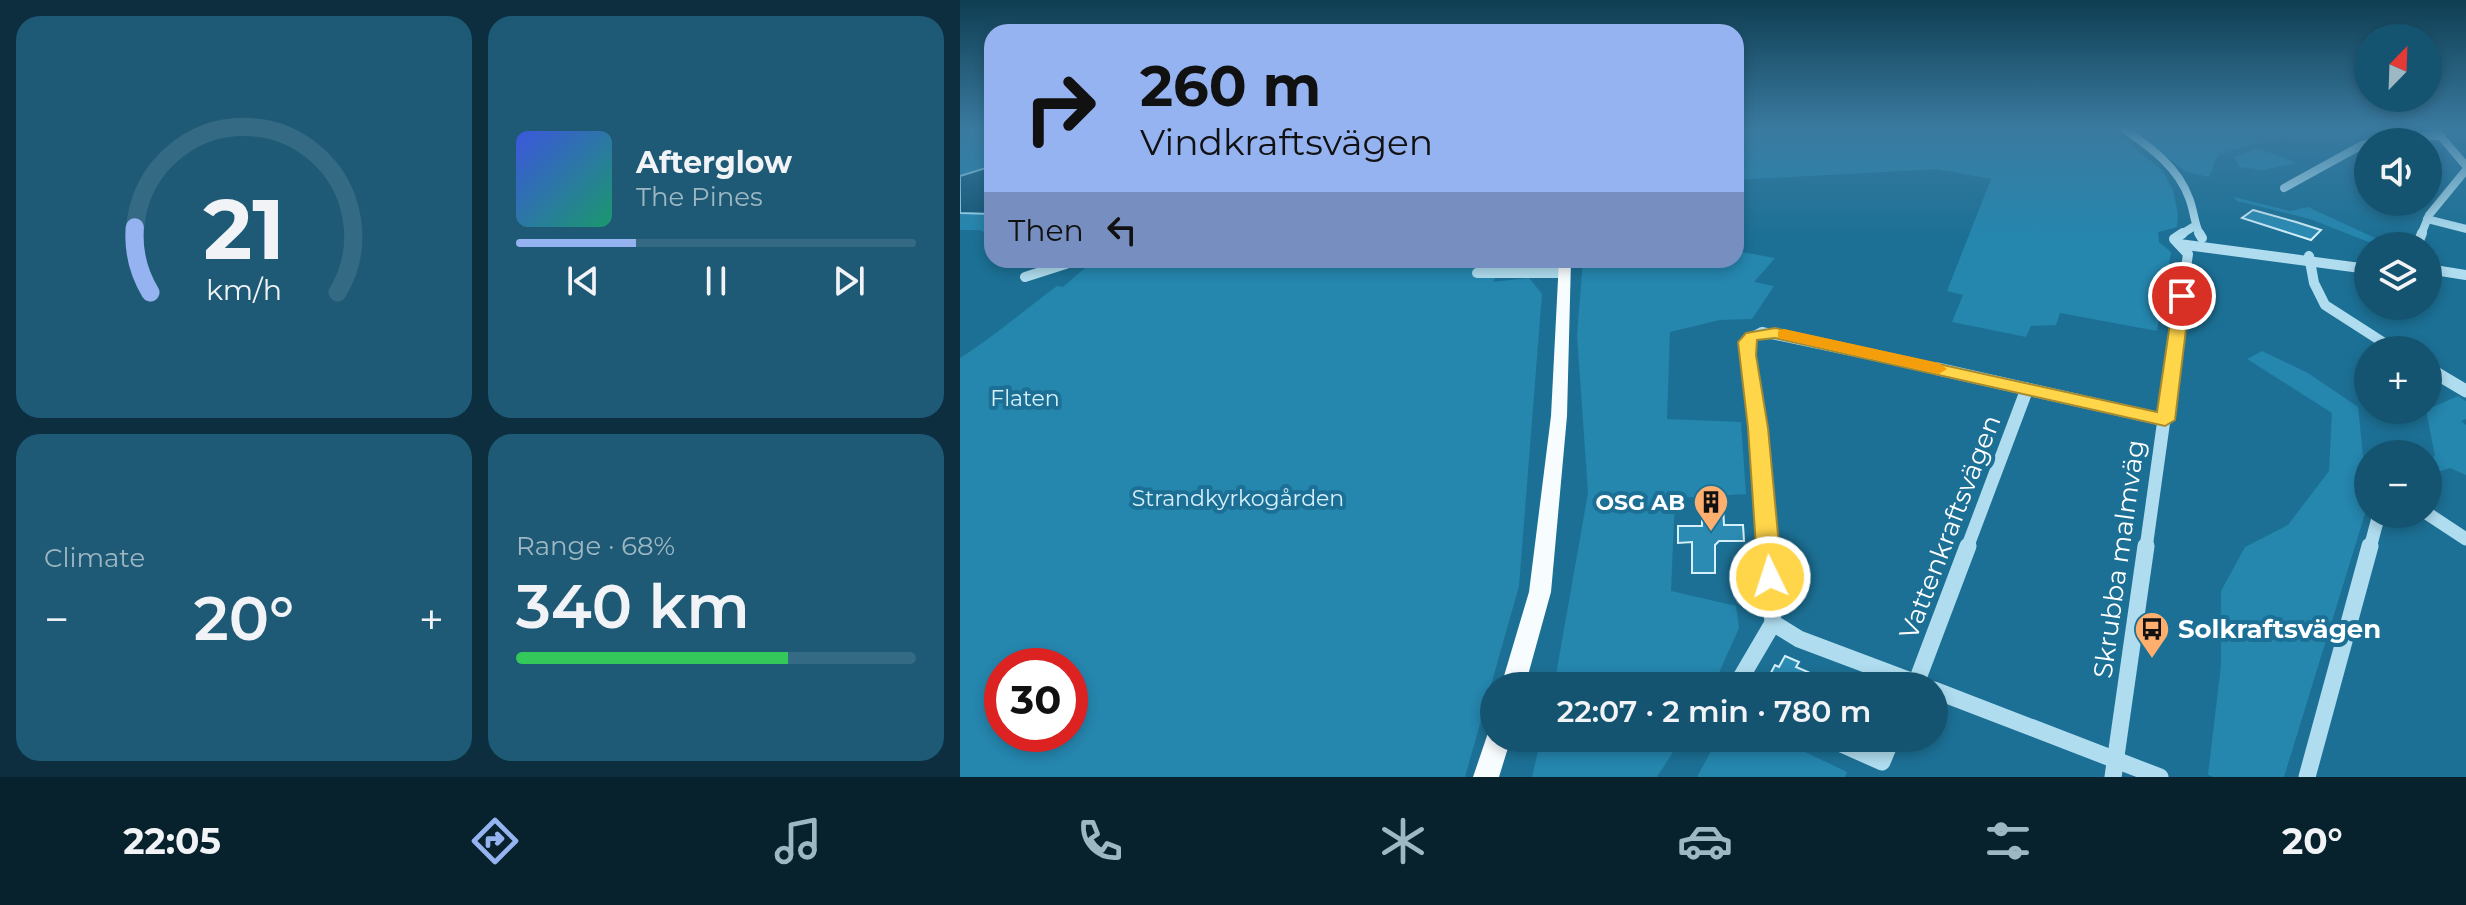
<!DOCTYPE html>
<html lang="en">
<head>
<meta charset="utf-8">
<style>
	body { margin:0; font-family:Montserrat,sans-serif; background:#1e5a75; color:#f1f3f6; height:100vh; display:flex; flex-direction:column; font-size:30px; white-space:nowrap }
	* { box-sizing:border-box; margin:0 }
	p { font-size:26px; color:#9db7c3 }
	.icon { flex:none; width:44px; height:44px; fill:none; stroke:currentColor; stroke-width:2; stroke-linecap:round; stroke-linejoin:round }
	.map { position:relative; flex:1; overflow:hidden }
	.panel { display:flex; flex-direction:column; gap:16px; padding:16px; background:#0c2e3e; width:960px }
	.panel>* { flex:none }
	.top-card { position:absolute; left:24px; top:24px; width:760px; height:244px; border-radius:24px; box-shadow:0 4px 12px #0003; background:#95b2f1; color:#111; overflow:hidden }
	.needle { width:52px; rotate:23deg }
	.controls { position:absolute; left:1394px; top:24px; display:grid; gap:16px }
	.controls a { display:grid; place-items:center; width:88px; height:88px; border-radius:50%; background:#155470; box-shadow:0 4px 12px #0003; font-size:40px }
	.speed { position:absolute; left:24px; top:648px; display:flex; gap:16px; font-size:40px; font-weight:700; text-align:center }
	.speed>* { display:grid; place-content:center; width:104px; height:104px; border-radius:50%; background:#155470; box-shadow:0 4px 12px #0003; line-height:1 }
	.speed .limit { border:12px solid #d22; background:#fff; color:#111 }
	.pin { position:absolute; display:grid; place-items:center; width:68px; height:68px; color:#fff; margin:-34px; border:4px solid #fff; border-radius:50%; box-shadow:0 2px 8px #0007 }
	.me { position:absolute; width:88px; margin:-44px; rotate:356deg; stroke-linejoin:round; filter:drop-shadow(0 0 6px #0008) }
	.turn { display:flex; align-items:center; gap:28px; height:168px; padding:0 24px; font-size:36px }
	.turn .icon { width:104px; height:104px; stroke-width:2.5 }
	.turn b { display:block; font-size:56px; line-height:68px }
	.then { display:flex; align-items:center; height:76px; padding:0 24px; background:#0003; gap:16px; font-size:30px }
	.big { font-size:60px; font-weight:600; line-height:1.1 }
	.panel .card { flex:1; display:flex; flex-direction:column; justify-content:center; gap:12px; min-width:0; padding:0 28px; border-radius:24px; background:#1e5a75 }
	.panel .dial { align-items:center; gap:0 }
	.dial svg { height:208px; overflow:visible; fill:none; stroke:#346a83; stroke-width:7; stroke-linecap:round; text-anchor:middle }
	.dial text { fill:#f1f3f6; stroke:none }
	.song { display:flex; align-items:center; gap:24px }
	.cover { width:96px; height:96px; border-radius:12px; background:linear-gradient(135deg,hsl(230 70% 55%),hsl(160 70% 35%)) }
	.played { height:8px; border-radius:4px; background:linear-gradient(90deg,#95b2f1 30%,#346a83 30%) }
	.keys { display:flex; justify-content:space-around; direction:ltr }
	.heat { display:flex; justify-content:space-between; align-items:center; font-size:44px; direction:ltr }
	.charge { height:12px; border-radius:6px; background:linear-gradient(90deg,#34c759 68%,#346a83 0) }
	.panel .tiles { flex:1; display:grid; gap:16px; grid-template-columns:repeat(2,1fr) }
	.trip { position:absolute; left:520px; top:672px; width:468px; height:80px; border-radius:40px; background:#155470; box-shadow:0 4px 12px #0003; font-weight:600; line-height:80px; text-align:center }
	.tabs { display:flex; height:128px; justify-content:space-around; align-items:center; background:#08222d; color:#9db7c3 }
	.tabs .icon { width:56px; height:56px }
	.tabs .active { color:#95b2f1 }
	.tabs b { font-size:36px; color:#f1f3f6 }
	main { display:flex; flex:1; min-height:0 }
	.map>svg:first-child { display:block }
	.green { fill:#2586ae; fill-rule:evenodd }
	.water { fill:#135573; stroke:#a2dbf1; stroke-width:2 }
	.building { fill:#2b8bb3; stroke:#d5f0fb; stroke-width:2 }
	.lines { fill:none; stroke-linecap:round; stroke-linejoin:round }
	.minor-far3 { stroke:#afddef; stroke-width:8 }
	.minor-far2 { stroke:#afddef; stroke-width:10 }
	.minor-far1 { stroke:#afddef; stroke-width:13 }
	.minor { stroke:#afddef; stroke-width:17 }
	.major { fill:#f7fcff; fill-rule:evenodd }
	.route { fill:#ffd54a; stroke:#a68a30; stroke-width:2 }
	.slow { fill:#f59e0b }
	.labels { text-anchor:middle; stroke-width:8; stroke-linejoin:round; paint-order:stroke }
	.park-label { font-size:22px; fill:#d5f0fb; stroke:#1c7095 }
	.poi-label { font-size:22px; font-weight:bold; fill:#fff; stroke:#1c7095; text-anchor:end }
	.near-street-label { font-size:26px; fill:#fff; stroke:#1c7095 }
	.near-poi-label { font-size:26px; font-weight:bold; fill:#fff; stroke:#1c7095; text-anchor:start }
</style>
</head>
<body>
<main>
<section class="panel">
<div class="tiles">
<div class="card dial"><svg viewBox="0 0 100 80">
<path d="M14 69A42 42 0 1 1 86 69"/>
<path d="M14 69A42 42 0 0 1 8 44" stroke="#95b2f1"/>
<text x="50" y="56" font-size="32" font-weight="700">21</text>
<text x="50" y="72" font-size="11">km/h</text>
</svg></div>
<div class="card">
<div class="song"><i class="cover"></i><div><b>Afterglow</b><p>The Pines</p></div></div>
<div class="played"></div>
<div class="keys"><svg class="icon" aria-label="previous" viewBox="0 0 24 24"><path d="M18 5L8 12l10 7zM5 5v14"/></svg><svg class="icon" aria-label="pause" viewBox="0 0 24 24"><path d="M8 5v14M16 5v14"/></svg><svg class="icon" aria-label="next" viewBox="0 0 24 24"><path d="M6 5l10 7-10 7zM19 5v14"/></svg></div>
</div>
<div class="card"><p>Climate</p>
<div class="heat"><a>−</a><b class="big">20°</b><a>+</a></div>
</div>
<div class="card"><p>Range · 68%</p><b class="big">340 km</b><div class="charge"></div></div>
</div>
</section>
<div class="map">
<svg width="1506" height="777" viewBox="0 0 1506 777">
	<rect width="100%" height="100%" fill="#1c7095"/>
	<g class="green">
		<polygon points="0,129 32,129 32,236 20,230 0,230"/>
		<polygon points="776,129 1151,129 1202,170 1213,190 1218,214 1217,227 1198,232 1199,242 1211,252 1197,331 1100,313 1096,325 1071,326 1066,337 992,322 1003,295 987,291 1031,179 977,169 776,180"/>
		<path d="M1172,129C1204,129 1276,120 1299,141L1258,155L1249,177L1226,172Z"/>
		<polygon points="1298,148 1337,163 1303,170 1279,167 1274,157"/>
		<polygon points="1274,197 1330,211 1348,207 1413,237 1441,245 1419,246 1350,219 1277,201"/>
		<polygon points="776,251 815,258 794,282 814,286 792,319 760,320 710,332 707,419 781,422 786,494 715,498 711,591 776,606 779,628 753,686 594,686 628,493 617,335 623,260 776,260"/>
		<path d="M134,260H545L533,282L569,278L582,294L559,586L505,777H0V358C36,335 63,311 97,286L103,287ZM42,666H110V734H42Z"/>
		<polygon points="1302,351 1348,373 1398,407 1408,504 1324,777 1254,777 1248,775 1261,665 1261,591 1285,547 1328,525 1369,471 1372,413 1287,359"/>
		<polygon points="1498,396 1506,401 1506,419 1501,421 1506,425 1506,475 1490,468 1468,475 1468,459 1475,456 1466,410"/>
		<polygon points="581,738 722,738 697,777 572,777"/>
		<polygon points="758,738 816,738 887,772 885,777 737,777"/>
	</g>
	<polygon class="water" points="32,166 32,214 0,213 0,176"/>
	<g class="building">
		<polygon points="1293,210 1336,222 1361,230 1351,240 1282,218"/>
		<polygon points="763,504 764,525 783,525 784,541 759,541 755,545 755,573 732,573 732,542 718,543 718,526 742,526 742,505"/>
		<polygon points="825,656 839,662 836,667 857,676 868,673 899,686 804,686 815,665 819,667"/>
	</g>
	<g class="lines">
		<g class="minor-far3">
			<path d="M1164,129C1190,147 1218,167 1229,198C1234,210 1234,223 1240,235"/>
			<polyline points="1477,132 1506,166"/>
			<polyline points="1324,188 1402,145 1429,138 1481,136"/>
			<polyline points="1467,219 1506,229"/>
			<polyline points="1220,235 1233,227"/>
			<polyline points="1461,235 1469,215 1506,170"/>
		</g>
		<g class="minor-far2">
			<polyline points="1239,233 1242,238"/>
			<polyline points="1219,244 1408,269"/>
			<polyline points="1457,246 1462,233"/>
			<polyline points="1349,256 1354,283 1365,305 1435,350"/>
			<polyline points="1468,269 1506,275"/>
			<polyline points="517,273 604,273"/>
			<polyline points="65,277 118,260"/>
			<polyline points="1468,369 1472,371"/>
			<polyline points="789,371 789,339 802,332 987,371"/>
			<polyline points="1211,371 1228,254 1214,239 1223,233"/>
		</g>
		<g class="minor-far1">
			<polyline points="789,369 798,428 807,548"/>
			<polyline points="978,369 1205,420"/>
			<polyline points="1469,369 1506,391"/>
			<polyline points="1468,514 1506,539"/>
			<polyline points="1007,548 1067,389"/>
			<polyline points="1186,548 1211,369"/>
			<polyline points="1410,548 1419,514"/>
		</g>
		<g class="minor">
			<polyline points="807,546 813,623 839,639 964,686"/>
			<polyline points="776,686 813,623"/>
			<polyline points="955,686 1008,546"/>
			<polyline points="974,690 1200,777"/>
			<polyline points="868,738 922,762 932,738"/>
			<polyline points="1153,777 1186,546"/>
			<polyline points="1347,777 1410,546"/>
		</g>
		<g class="major">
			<polygon points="599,260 611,260 607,416 591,592 565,686 541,686 569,592 591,416"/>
			<polygon points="534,728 534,738 551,738 539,777 513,777 529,730"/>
		</g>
	</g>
	<linearGradient id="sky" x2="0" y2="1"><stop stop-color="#0f3e52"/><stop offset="0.54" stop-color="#3a7aa0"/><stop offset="1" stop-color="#3a7aa0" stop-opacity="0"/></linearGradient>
	<rect width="1506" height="238" fill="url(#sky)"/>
	<polygon class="route" points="1222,292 1230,296 1215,420 1205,426 815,338 797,340 796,355 808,428 822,577 818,584 801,584 798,577 788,428 778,342 786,333 815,328 1197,412 1214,296"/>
	<polygon class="slow" points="824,329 979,363 987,369 979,374 818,338 818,331"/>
	<defs>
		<g id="building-pin" transform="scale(1.8)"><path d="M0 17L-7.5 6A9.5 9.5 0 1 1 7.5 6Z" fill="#ffaf6d" stroke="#1c7095"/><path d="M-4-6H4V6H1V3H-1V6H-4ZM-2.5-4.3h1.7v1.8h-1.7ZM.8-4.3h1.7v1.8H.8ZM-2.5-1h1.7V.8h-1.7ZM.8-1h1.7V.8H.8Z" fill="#111"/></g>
		<g id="bus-pin" transform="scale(1.8)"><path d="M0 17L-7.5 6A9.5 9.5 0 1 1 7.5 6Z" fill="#ffaf6d" stroke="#1c7095"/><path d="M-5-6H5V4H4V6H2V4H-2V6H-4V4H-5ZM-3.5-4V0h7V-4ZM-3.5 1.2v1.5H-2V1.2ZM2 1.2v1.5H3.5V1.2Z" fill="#111"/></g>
	</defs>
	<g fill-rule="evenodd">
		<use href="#building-pin" x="751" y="502"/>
		<use href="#bus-pin" x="1192" y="629"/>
	</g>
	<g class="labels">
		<g class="park-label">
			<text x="65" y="406">Flaten</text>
			<text x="278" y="506">Strandkyrkogården</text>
		</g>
		<g class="poi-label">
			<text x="725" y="510">OSG AB</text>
		</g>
		<g class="near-street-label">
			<text transform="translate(990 527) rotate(-69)" y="9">Vattenkraftsvägen</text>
			<text transform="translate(1159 559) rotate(-82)" y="9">Skrubba malmväg</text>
		</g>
		<g class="near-poi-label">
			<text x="1218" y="638">Solkraftsvägen</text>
		</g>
	</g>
</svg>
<div class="controls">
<a><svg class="needle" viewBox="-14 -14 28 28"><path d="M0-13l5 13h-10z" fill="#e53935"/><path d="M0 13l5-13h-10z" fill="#9db7c3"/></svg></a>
<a><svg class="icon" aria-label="sound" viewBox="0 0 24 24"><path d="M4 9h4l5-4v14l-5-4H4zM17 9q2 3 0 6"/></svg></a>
<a><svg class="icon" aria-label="layers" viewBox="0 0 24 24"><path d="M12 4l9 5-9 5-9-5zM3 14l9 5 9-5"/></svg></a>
<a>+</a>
<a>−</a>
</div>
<div class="speed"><div class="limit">30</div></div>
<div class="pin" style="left:1222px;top:296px;background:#d93025"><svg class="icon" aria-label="arrive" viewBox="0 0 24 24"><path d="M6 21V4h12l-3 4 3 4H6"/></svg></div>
<svg class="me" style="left:810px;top:577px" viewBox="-20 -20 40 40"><circle r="17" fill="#ffd54a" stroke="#fff" stroke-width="3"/><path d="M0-11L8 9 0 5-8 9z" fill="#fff"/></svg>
<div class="trip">22:07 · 2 min · 780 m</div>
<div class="top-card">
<div class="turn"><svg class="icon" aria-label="right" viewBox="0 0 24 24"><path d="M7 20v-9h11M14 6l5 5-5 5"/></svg><div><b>260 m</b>Vindkraftsvägen</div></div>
<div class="then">Then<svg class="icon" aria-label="left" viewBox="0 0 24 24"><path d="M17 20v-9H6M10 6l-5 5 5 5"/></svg></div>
</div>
</div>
</main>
<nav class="tabs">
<b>22:05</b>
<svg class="icon active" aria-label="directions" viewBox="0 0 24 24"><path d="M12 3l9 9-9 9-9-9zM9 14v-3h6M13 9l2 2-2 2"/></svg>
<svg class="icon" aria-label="music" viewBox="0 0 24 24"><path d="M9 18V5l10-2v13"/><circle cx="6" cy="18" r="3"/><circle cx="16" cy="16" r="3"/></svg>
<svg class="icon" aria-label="phone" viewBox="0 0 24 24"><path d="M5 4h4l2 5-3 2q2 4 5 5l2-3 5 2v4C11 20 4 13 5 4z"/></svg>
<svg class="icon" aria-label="climate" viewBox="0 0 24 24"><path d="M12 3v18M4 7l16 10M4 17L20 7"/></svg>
<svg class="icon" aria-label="car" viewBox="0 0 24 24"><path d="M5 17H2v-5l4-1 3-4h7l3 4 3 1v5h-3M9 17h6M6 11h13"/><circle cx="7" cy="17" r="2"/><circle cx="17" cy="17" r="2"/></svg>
<svg class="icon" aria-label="filters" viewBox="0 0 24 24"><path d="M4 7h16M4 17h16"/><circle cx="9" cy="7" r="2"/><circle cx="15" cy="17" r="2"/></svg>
<b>20°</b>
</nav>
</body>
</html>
